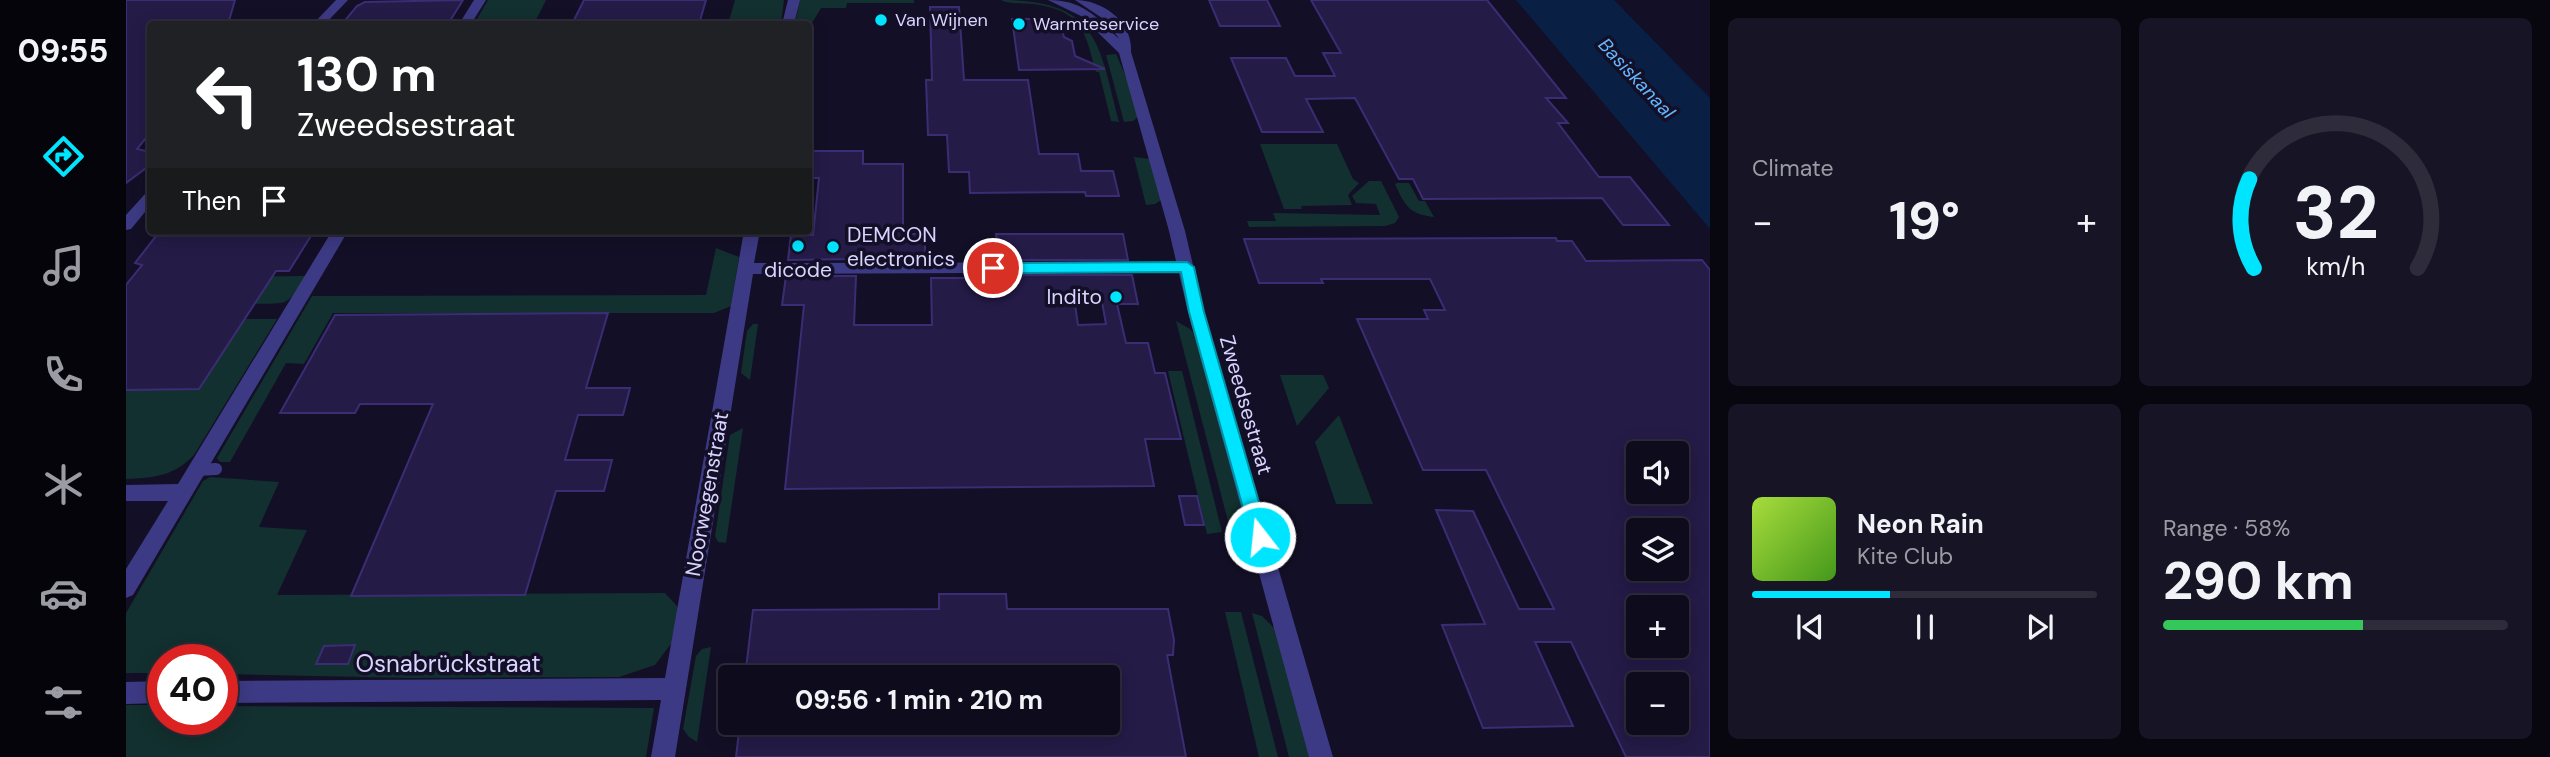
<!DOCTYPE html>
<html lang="en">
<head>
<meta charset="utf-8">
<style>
	body { margin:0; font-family:"DM Sans",sans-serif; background:#171425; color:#f1f3f6; height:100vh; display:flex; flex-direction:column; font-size:26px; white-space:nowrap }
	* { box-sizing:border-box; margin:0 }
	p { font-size:23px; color:#9b9ba3 }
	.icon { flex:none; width:38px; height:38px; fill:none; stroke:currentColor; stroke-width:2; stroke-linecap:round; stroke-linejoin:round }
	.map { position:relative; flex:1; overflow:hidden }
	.sheet { display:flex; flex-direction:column; gap:18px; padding:18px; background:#08060f; width:840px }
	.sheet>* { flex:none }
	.guide { position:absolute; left:21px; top:21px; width:665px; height:214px; border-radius:7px; box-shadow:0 4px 18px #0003,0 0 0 2px #2e2b3b; background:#202124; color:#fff; overflow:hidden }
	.buttons { position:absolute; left:1500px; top:441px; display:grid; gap:14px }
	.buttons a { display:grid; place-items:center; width:63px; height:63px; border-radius:7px; background:#0e0b1c; box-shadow:0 4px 18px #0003,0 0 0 2px #2e2b3b; font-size:35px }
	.speed { position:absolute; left:21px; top:644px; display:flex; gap:14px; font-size:35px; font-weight:700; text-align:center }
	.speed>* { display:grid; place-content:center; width:91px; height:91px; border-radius:50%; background:#0e0b1c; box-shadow:0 4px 18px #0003,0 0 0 2px #2e2b3b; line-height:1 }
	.speed .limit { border:10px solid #d22; background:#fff; color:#111 }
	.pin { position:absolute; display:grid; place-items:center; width:60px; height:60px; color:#fff; margin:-30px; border:4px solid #fff; border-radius:50%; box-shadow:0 2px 7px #0007 }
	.me { position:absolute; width:77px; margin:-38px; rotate:344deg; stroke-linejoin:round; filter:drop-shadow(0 0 5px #0008) }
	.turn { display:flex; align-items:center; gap:24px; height:147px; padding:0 35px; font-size:32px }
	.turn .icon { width:91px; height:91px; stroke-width:2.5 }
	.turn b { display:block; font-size:49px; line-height:60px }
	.then { display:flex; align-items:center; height:66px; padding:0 35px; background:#0003; gap:14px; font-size:26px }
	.big { font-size:52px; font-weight:700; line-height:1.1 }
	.sheet .card { flex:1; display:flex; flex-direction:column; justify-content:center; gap:10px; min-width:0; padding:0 24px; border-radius:10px; background:#171425 }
	.sheet .dial { align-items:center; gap:0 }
	.dial svg { height:182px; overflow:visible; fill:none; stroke:#2e2b3b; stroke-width:7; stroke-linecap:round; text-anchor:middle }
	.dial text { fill:#f1f3f6; stroke:none }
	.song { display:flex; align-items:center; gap:21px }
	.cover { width:84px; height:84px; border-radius:10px; background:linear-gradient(135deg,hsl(80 70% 55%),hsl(100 70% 35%)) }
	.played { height:7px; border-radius:4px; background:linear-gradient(90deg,#00e5ff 40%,#2e2b3b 40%) }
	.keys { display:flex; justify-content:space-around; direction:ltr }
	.heat { display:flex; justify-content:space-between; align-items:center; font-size:38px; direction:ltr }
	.charge { height:10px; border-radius:5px; background:linear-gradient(90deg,#34c759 58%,#2e2b3b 0) }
	.sheet .tiles { flex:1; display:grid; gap:18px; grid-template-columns:repeat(2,1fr) }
	.trip { position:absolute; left:592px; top:665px; width:402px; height:70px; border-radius:7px; background:#0e0b1c; box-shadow:0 4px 18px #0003,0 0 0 2px #2e2b3b; font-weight:700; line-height:70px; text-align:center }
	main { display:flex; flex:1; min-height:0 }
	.tab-bar { display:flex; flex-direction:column; width:126px; justify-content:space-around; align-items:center; background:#06040b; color:#9b9ba3 }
	.tab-bar .icon { width:49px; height:49px }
	.tab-bar .active { color:#00e5ff }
	.tab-bar b { font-size:32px; color:#f1f3f6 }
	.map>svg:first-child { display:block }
	.green { fill:#12302f }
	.water { fill:#0a1f44 }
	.building { fill:#241b47; stroke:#3b2d73; stroke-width:2; fill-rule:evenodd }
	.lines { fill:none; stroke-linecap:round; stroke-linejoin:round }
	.service { stroke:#3d3a85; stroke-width:12 }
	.minor { fill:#3d3a85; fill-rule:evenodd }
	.tertiary { fill:#3d3a85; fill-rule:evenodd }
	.route { fill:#00e5ff; stroke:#0095a6; stroke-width:2 }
	.poi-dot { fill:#00e5ff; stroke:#130f26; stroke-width:2.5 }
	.labels { text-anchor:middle; stroke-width:7; stroke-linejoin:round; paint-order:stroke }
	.far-poi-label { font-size:18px; fill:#d9d4ff; stroke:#130f26; text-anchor:start }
	.far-water-label { font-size:19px; font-style:italic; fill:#62b6ff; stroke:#130f26 }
	.poi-label { font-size:21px; fill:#d9d4ff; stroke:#130f26; text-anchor:start }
	.street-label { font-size:21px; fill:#d9d4ff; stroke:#130f26 }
	.near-street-label { font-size:24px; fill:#d9d4ff; stroke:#130f26 }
</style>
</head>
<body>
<main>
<nav class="tab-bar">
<b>09:55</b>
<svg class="icon active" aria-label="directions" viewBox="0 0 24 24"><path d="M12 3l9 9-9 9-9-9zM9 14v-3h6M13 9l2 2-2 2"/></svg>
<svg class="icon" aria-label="music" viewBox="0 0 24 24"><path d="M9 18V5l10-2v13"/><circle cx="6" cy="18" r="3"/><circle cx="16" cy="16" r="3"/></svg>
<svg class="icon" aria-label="phone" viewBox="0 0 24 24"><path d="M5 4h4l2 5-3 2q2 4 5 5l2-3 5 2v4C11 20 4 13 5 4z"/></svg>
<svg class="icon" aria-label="climate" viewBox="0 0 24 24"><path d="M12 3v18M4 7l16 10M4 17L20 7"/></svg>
<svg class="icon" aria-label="car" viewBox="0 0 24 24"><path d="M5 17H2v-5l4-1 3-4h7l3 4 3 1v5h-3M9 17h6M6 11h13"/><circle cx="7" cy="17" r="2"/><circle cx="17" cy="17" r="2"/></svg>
<svg class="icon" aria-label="filters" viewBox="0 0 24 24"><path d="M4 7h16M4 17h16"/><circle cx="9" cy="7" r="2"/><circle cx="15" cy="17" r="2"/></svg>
</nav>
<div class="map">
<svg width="1584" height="757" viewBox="0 0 1584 757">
	<rect width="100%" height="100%" fill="#130f26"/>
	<g class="green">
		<polygon points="362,0 420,0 410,20 392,21 389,24 358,24 351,19"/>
		<polygon points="609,0 658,0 655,24 602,24"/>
		<polygon points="674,0 788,0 788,3 721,3 720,8 695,8 683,28 682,24 669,24"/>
		<path d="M875,0C972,0 973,43 993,122L985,121L973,72H970C959,30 955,10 906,4C896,3 882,4 875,0Z"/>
		<polygon points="990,54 1004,86 1012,117 1007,121 998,122 980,55"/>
		<polygon points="1134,144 1211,144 1227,179 1233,183 1222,195 1226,205 1175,206 1176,209 1158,209"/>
		<polygon points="1008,157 1024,159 1035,200 1029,204 1020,205"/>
		<polygon points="1243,181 1255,181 1273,217 1269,223 1259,226 1123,227 1121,221 1150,221 1147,213 1254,215 1250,204 1230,203 1226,196"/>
		<path d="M1271,183H1283L1293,201H1299L1308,217C1283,214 1279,206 1269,184Z"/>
		<polygon points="590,248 613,257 605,306 588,313 207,313 178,364 160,363 104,462 94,462 91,458 186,296 580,295"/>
		<path d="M179,276C161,307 163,303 128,304L142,282H1L5,278Z"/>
		<path d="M118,319H151L68,455C48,476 28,478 0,479V390L73,389Z"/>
		<polygon points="1050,321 1064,329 1074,341 1118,504 1116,519 1104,529"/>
		<polygon points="627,324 632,324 624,380 615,373 621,331"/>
		<polygon points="1042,371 1056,371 1096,532 1081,534"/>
		<polygon points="1154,375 1197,375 1203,388 1171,426"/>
		<polygon points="1213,415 1247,504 1210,504 1189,442"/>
		<polygon points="617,428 600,543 592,542 589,536 604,435"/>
		<polygon points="84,477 153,482 133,527 181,530 151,595 539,593 551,606 551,636 529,665 493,677 287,678 96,674 96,660 37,660 37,673 0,673 0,613 77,481"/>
		<polygon points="1099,612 1115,612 1152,757 1133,757"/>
		<polygon points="1126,613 1136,616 1158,638 1190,757 1163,757"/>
		<polygon points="585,647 571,742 563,737 557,729 570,656 576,649"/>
		<polygon points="0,705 37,705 37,719 96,719 96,706 528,708 520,757 0,757"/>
	</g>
	<polygon class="water" points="1390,0 1488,0 1584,98 1584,229"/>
	<g class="building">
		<polygon points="0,0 109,0 102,24 24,24 24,133 11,149 24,152 24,165 0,183"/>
		<polygon points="337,0 322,24 216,24 231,6 239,2"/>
		<polygon points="458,0 580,0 573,24 446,24"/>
		<polygon points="1083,0 1141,0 1154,26 1094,26"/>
		<polygon points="1185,0 1361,0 1440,98 1420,98 1442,123 1432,123 1473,177 1504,177 1543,225 1497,225 1476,198 1297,199 1287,179 1273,179 1229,98 1180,99 1197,132 1136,132 1105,58 1160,58 1169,76 1209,76 1197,53 1215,53"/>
		<polygon points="804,7 833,7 838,80 902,80 913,154 952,154 955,171 987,171 993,196 960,196 959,192 844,193 843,172 823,172 821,135 802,135 800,80 806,80"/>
		<polygon points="886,19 927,19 934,23 938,37 946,41 949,56 979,69 893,70"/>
		<polygon points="682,151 737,151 737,164 777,164 777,234 799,234 799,258 662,260 665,235 687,235 693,178 682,178"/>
		<polygon points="34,231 188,231 163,271 150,271 73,389 0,390 0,285 16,265 9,263"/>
		<polygon points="870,234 997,234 1002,260 873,260"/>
		<path d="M1430,238L1431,241H1446L1460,261L1576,260L1584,270V757H1500L1445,642H1409L1447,726L1357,728L1316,625L1359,624L1310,510L1347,511L1393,609H1428L1360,470H1297L1231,319H1302L1298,310H1319L1304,279H1195L1197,283H1133L1118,239ZM1512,453H1550V492H1512ZM1512,530H1550V569H1512ZM1512,607H1550V646H1512ZM1512,684H1550V723H1512Z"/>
		<path d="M874,275H1006L1012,304H991L1000,343H1022L1029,373H1039L1055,439H1019L1028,486L659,489L678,305H656L660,276H730L728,325H806L805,278H874ZM947,291H974L980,324L952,325Z"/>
		<polygon points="482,313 460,388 504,388 497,415 452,415 439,460 486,460 478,491 430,491 399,595 225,596 307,404 234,404 229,413 154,413 209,315"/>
		<polygon points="1053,496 1071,496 1078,525 1059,525"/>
		<polygon points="813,594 880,594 881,609 1042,609 1048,640 1047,655 1041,655 1060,757 610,757 614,723 982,723 982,677 619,677 627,610 813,609"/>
		<polygon points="229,645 222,664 190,664 198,646"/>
	</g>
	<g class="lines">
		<polyline class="service" points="70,470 90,469"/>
		<g class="minor">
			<polygon points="210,0 222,0 199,24 187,24"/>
			<polygon points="348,0 360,0 345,24 333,24"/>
			<polygon points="662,0 674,0 668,24 656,24"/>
			<polygon points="24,192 24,206 5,229 0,230 0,215 19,194"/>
			<polygon points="206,231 222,231 7,595 0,598 0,569 42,501 0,501 0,485 52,484"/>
			<polygon points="618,231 634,231 628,263 1061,262 1069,267 1061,272 627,274 549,757 525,757 535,700 96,703 96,681 539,678"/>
			<polygon points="37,681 37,703 0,704 0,682"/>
		</g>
		<path class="tertiary" d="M922,0C956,0 970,16 993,39L982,22L949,0C977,0 1007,22 1005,52L1059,231L1078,312L1207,757H1183L1062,312L1043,231L993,53L955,16Z"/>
	</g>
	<polygon class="route" points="1061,262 1068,267 1078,312 1143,537 1140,543 1134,545 1127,543 1125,537 1063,312 1055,272 867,273 860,268 867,263"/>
	<g class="poi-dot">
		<circle cx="755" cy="20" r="7"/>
		<circle cx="893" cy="24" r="7"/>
		<circle cx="672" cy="246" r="7"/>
		<circle cx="707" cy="247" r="7"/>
		<circle cx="990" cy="297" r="7"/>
	</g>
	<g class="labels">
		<g class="far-poi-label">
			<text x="769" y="26">Van Wijnen</text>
			<text x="907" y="30">Warmteservice</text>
		</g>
		<g class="far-water-label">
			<text transform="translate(1511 78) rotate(47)" y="7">Basiskanaal</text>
		</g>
		<g class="poi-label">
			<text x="721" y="242">DEMCON<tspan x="721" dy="24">electronics</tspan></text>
			<text x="672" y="277" text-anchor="middle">dicode</text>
			<text x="976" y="304" text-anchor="end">Indito</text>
		</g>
		<g class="street-label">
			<text transform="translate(1120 405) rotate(74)" y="7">Zweedsestraat</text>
			<text transform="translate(581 494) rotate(-80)" y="7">Noorwegenstraat</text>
		</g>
		<g class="near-street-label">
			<text x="322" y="672">Osnabrückstraat</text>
		</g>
	</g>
</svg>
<div class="buttons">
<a><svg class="icon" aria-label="sound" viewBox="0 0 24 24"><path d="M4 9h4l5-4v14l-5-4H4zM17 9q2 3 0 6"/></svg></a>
<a><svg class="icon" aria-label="layers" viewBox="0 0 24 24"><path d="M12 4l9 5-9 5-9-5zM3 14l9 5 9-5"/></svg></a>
<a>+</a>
<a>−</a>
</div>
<div class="speed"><div class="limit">40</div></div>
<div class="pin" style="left:867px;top:268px;background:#d93025"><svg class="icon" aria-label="arrive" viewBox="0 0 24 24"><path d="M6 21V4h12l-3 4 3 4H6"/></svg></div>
<svg class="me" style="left:1134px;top:537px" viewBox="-20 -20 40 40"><circle r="17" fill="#00e5ff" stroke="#fff" stroke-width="3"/><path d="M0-11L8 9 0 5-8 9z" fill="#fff"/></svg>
<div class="trip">09:56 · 1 min · 210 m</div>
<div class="guide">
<div class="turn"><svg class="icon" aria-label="left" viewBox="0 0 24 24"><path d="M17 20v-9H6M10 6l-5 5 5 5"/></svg><div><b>130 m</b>Zweedsestraat</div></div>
<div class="then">Then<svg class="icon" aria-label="arrive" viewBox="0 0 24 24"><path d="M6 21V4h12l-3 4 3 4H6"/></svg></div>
</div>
</div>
<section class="sheet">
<div class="tiles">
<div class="card"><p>Climate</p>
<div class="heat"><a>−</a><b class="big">19°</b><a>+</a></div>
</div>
<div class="card dial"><svg viewBox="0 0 100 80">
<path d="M14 69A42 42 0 1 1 86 69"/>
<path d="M14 69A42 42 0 0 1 12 30" stroke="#00e5ff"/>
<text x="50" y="56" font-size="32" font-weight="700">32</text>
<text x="50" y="72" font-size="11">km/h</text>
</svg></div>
<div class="card">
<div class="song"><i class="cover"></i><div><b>Neon Rain</b><p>Kite Club</p></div></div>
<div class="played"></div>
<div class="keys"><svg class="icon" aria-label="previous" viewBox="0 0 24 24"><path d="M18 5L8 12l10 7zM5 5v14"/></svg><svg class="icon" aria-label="pause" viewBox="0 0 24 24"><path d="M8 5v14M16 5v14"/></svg><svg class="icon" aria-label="next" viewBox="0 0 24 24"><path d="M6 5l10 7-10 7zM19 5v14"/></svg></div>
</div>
<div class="card"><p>Range · 58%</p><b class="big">290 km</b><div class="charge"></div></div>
</div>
</section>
</main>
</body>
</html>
